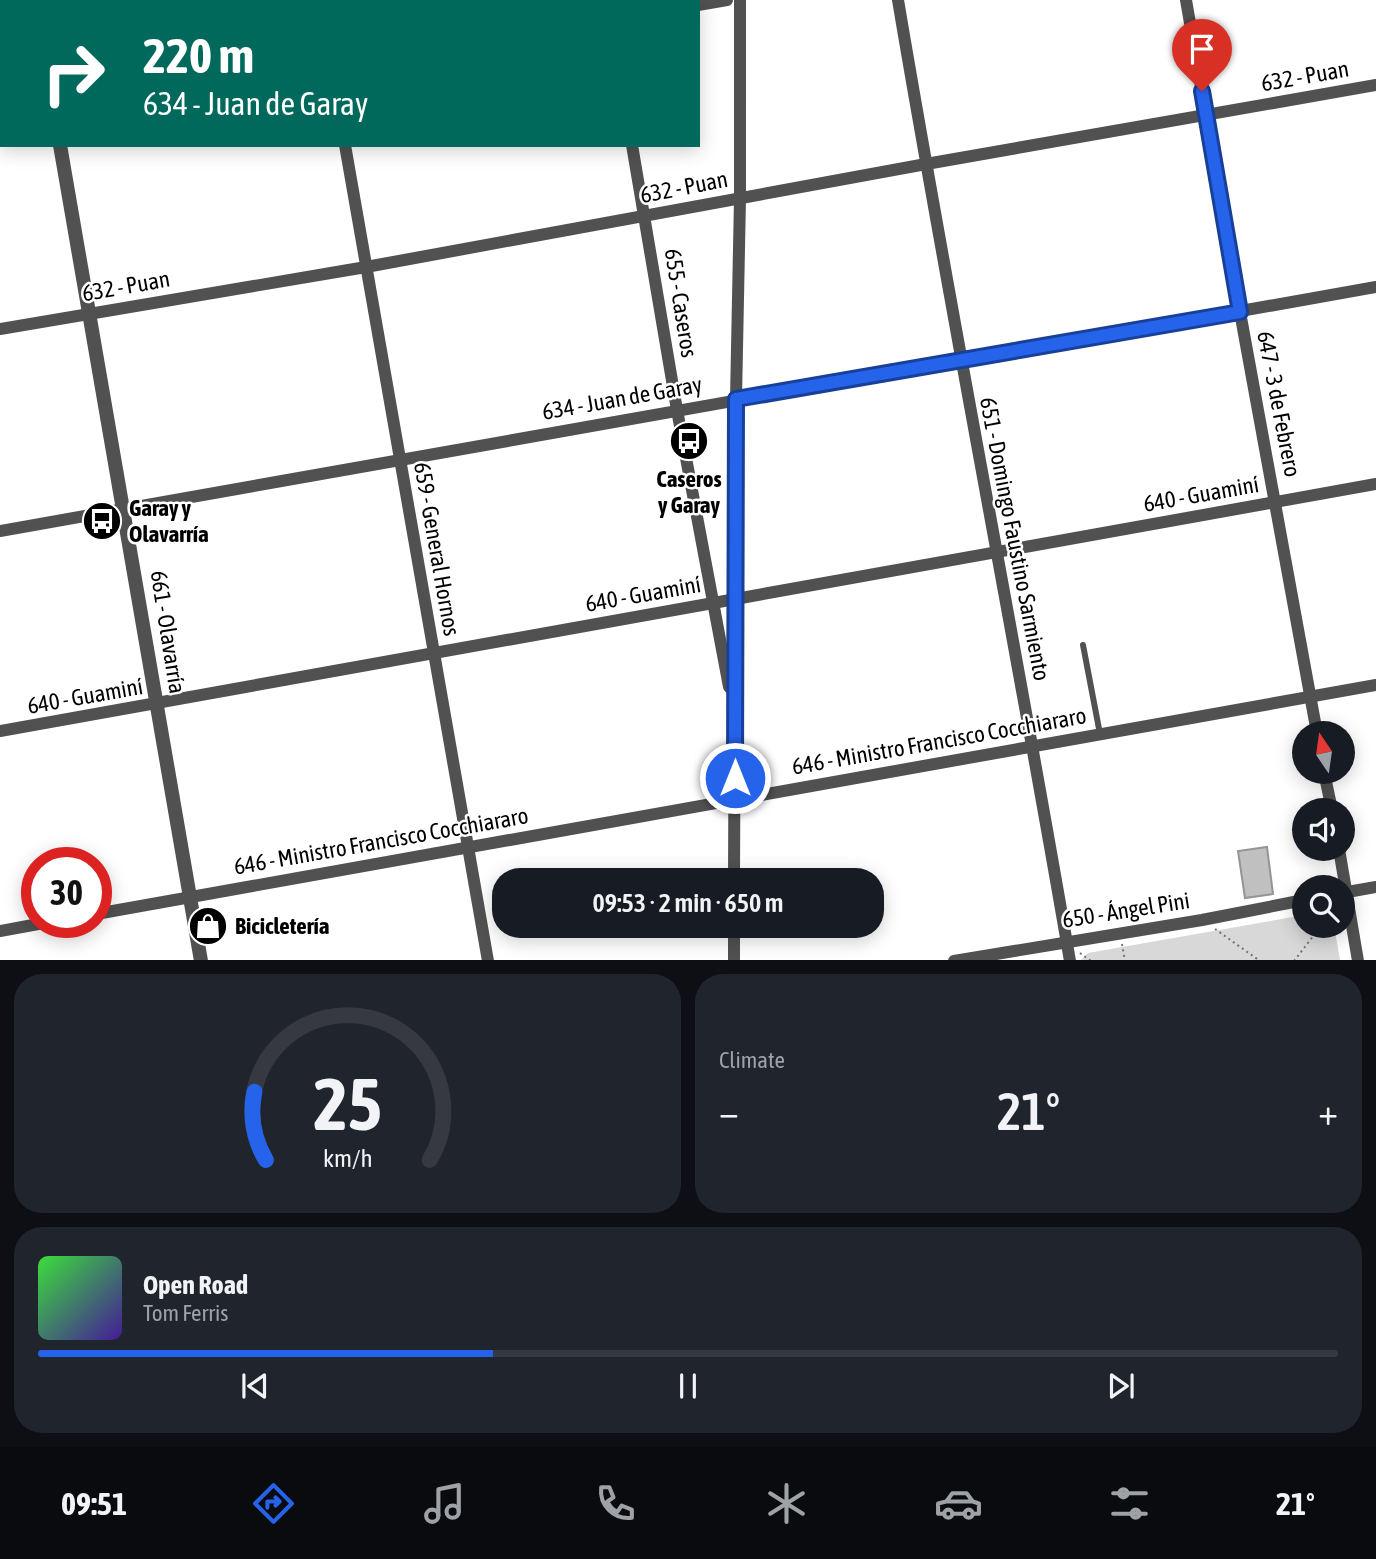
<!DOCTYPE html>
<html lang="en">
<head>
<meta charset="utf-8">
<style>
	body { margin:0; font-family:"Asap Condensed",sans-serif; background:#20242c; color:#f1f3f6; height:100vh; display:flex; flex-direction:column; font-size:26px; white-space:nowrap }
	* { box-sizing:border-box; margin:0 }
	p { font-size:23px; color:#9ea1a6 }
	.icon { flex:none; width:38px; height:38px; fill:none; stroke:currentColor; stroke-width:2; stroke-linecap:round; stroke-linejoin:round }
	.map { position:relative; height:960px; overflow:hidden }
	.sheet { display:flex; flex-direction:column; gap:14px; padding:14px; background:#0d0f14; flex:1 }
	.sheet>* { flex:none }
	.banner { position:absolute; left:0px; top:0px; width:700px; height:147px; box-shadow:0 4px 18px #0003; background:#00695c; color:#fff; overflow:hidden }
	.needle { width:46px; rotate:347deg }
	.controls { position:absolute; left:1292px; top:721px; display:grid; gap:14px }
	.controls a { display:grid; place-items:center; width:63px; height:63px; border-radius:50%; background:#171b24; box-shadow:0 4px 18px #0003; font-size:35px }
	.speed { position:absolute; left:21px; top:847px; display:flex; gap:14px; font-size:35px; font-weight:700; text-align:center }
	.speed>* { display:grid; place-content:center; width:91px; height:91px; border-radius:50%; background:#171b24; box-shadow:0 4px 18px #0003; line-height:1 }
	.speed .limit { border:10px solid #d22; background:#fff; color:#111 }
	.pin { position:absolute; display:grid; place-items:center; width:60px; height:60px; color:#fff; margin:-72px -30px; border-radius:50% 50% 50% 0; rotate:-45deg; box-shadow:0 0 7px #0007 }
	.pin .icon { rotate:45deg }
	.me { position:absolute; width:77px; margin:-38px; rotate:0deg; stroke-linejoin:round; filter:drop-shadow(0 0 5px #0008) }
	.turn { display:flex; align-items:center; gap:24px; height:147px; padding:0 28px; font-size:32px }
	.turn .icon { width:91px; height:91px; stroke-width:2.5 }
	.turn b { display:block; font-size:49px; line-height:60px }
	.big { font-size:52px; font-weight:600; line-height:1.1 }
	.sheet .widget { flex:1; display:flex; flex-direction:column; justify-content:center; gap:10px; min-width:0; padding:0 24px; border-radius:28px; background:#20242c }
	.sheet .dial { align-items:center; gap:0 }
	.dial svg { height:182px; overflow:visible; fill:none; stroke:#363941; stroke-width:7; stroke-linecap:round; text-anchor:middle }
	.dial text { fill:#f1f3f6; stroke:none }
	.song { display:flex; align-items:center; gap:21px }
	.cover { width:84px; height:84px; border-radius:10px; background:linear-gradient(135deg,hsl(120 70% 55%),hsl(260 70% 35%)) }
	.played { height:7px; border-radius:4px; background:linear-gradient(90deg,#2563eb 35%,#363941 35%) }
	.keys { display:flex; justify-content:space-around; direction:ltr }
	.heat { display:flex; justify-content:space-between; align-items:center; font-size:38px; direction:ltr }
	.sheet .tiles { flex:1; display:grid; gap:14px; grid-template-columns:1fr 1fr }
	.widget:last-child { grid-column:span 2 }
	.trip { position:absolute; left:492px; top:868px; width:392px; height:70px; border-radius:28px; background:#171b24; box-shadow:0 4px 18px #0003; font-weight:600; line-height:70px; text-align:center }
	.tab-bar { display:flex; height:112px; justify-content:space-around; align-items:center; background:#090b0e; color:#9ea1a6 }
	.tab-bar .icon { width:49px; height:49px }
	.tab-bar .current { color:#2563eb }
	.tab-bar b { font-size:32px; color:#f1f3f6 }
	.map>svg:first-child { display:block }
	.green { fill:#d8d8d8 }
	.building { fill:#c0c0c0; stroke:#959595; stroke-width:2 }
	.lines { fill:none; stroke-linecap:round; stroke-linejoin:round }
	.path { stroke:#737373; stroke-width:2; stroke-dasharray:2 3.5; stroke-linecap:butt }
	.service { stroke:#515151; stroke-width:6 }
	.minor { stroke:#515151; stroke-width:12 }
	.tertiary { stroke:#515151; stroke-width:14 }
	.route-casing { stroke:#184099; stroke-width:18 }
	.route { stroke:#2563eb; stroke-width:12 }
	.labels { text-anchor:middle; stroke-width:5; stroke-linejoin:round; paint-order:stroke }
	.street-label { font-size:23px; fill:#000; stroke:#fff }
	.poi-label { font-size:23px; font-weight:bold; fill:#000; stroke:#fff; text-anchor:start }
</style>
</head>
<body>
<div class="map">
<svg width="1376" height="961" viewBox="0 0 1376 961">
	<rect width="100%" height="100%" fill="#fff"/>
	<polygon class="green" points="1304,915 1304,926 1334,926 1340,960 1081,960 1088,953"/>
	<g class="building">
		<polygon points="1267,847 1273,894 1245,898 1238,851"/>
		<polygon points="211,918 214,932 204,934 202,920"/>
	</g>
	<g class="lines">
		<g class="path">
			<polyline points="1215,929 1260,961"/>
			<polyline points="1122,944 1125,961"/>
			<polyline points="1080,953 1091,961"/>
			<polyline points="1294,961 1321,926"/>
		</g>
		<polyline class="service" points="1083,645 1100,734"/>
		<g class="minor">
			<polyline points="320,0 320,2"/>
			<polyline points="607,0 607,2"/>
			<path d="M898,0C952,321 1015,640 1070,961"/>
			<polyline points="1186,0 1240,312 1317,733"/>
			<polyline points="698,5 727,0"/>
			<polyline points="0,129 2,129"/>
			<polyline points="345,145 488,961"/>
			<polyline points="632,145 677,410 729,687"/>
			<polyline points="0,329 366,267 926,164 1376,85"/>
			<polyline points="0,531 1376,287"/>
			<polyline points="0,731 1376,484"/>
			<polyline points="1324,772 1332,810"/>
			<polyline points="1339,849 1358,961"/>
			<polyline points="734,880 736,399 740,198 740,0"/>
			<polyline points="1342,893 1376,887"/>
			<polyline points="96,914 1376,685"/>
			<polyline points="0,931 49,922"/>
			<polyline points="734,961 734,926"/>
			<polyline points="954,961 1202,920 1304,900"/>
		</g>
		<g class="tertiary">
			<polyline points="35,0 35,2"/>
			<polyline points="60,145 201,961"/>
		</g>
	</g>
	<g class="lines">
		<g class="route-casing">
			<polyline id="route" points="735,778 736,399 1240,312 1202,91"/>
		</g>
		<use href="#route" class="route"/>
	</g>
	<defs>
		<g id="bus-disc" transform="scale(2.0125)"><circle r="9.5" fill="#000" stroke="#fff"/><path d="M-5-6H5V4H4V6H2V4H-2V6H-4V4H-5ZM-3.5-4V0h7V-4ZM-3.5 1.2v1.5H-2V1.2ZM2 1.2v1.5H3.5V1.2Z" fill="#fff"/></g>
		<g id="shop-disc" transform="scale(2.0125)"><circle r="9.5" fill="#000" stroke="#fff"/><path d="M-5-2.5h2.3a2.7 3.5 0 0 1 5.4 0H5L5.5 6h-11ZM-1.5-2.5h3a1.5 2.3 0 0 0-3 0Z" fill="#fff"/></g>
	</defs>
	<g fill-rule="evenodd">
		<use href="#bus-disc" x="689" y="441"/>
		<use href="#bus-disc" x="102" y="521"/>
		<use href="#shop-disc" x="208" y="926"/>
	</g>
	<g class="labels">
		<g class="street-label">
			<text transform="translate(1305 76) rotate(-10)" y="8">632 - Puan</text>
			<text transform="translate(684 187) rotate(-11)" y="8">632 - Puan</text>
			<text transform="translate(126 286) rotate(-10)" y="8">632 - Puan</text>
			<text transform="translate(681 303) rotate(81)" y="8">655 - Caseros</text>
			<text transform="translate(622 398) rotate(-10)" y="8">634 - Juan de Garay</text>
			<text transform="translate(1279 404) rotate(79)" y="8">647 - 3 de Febrero</text>
			<text transform="translate(1201 494) rotate(-10)" y="8">640 - Guaminí</text>
			<text transform="translate(1015 539) rotate(79)" y="8">651 - Domingo Faustino Sarmiento</text>
			<text transform="translate(437 549) rotate(80)" y="8">659 - General Hornos</text>
			<text transform="translate(643 594) rotate(-10)" y="8">640 - Guaminí</text>
			<text transform="translate(168 632) rotate(81)" y="8">661 - Olavarría</text>
			<text transform="translate(85 696) rotate(-10)" y="8">640 - Guaminí</text>
			<text transform="translate(939 741) rotate(-10)" y="8">646 - Ministro Francisco Cocchiararo</text>
			<text transform="translate(381 841) rotate(-10)" y="8">646 - Ministro Francisco Cocchiararo</text>
			<text transform="translate(1126 910) rotate(-9)" y="8">650 - Ángel Pini</text>
		</g>
		<g class="poi-label">
			<text x="689" y="487" text-anchor="middle">Caseros<tspan x="689" dy="26">y Garay</tspan></text>
			<text x="129" y="516">Garay y<tspan x="129" dy="26">Olavarría</tspan></text>
			<text x="235" y="934">Bicicletería</text>
		</g>
	</g>
</svg>
<div class="controls">
<a><svg class="needle" viewBox="-14 -14 28 28"><path d="M0-13l5 13h-10z" fill="#e53935"/><path d="M0 13l5-13h-10z" fill="#9ea1a6"/></svg></a>
<a><svg class="icon" aria-label="sound" viewBox="0 0 24 24"><path d="M4 9h4l5-4v14l-5-4H4zM17 9q2 3 0 6"/></svg></a>
<a><svg class="icon" aria-label="search" viewBox="0 0 24 24"><circle cx="10" cy="10" r="6"/><path d="M15 15l6 6"/></svg></a>
</div>
<div class="speed"><div class="limit">30</div></div>
<div class="pin" style="left:1202px;top:91px;background:#d93025"><svg class="icon" aria-label="arrive" viewBox="0 0 24 24"><path d="M6 21V4h12l-3 4 3 4H6"/></svg></div>
<svg class="me" style="left:735px;top:778px" viewBox="-20 -20 40 40"><circle r="17" fill="#2563eb" stroke="#fff" stroke-width="3"/><path d="M0-11L8 9 0 5-8 9z" fill="#fff"/></svg>
<div class="trip">09:53 · 2 min · 650 m</div>
<div class="banner">
<div class="turn"><svg class="icon" aria-label="right" viewBox="0 0 24 24"><path d="M7 20v-9h11M14 6l5 5-5 5"/></svg><div><b>220 m</b>634 - Juan de Garay</div></div>
</div>
</div>
<section class="sheet">
<div class="tiles">
<div class="widget dial"><svg viewBox="0 0 100 80">
<path d="M14 69A42 42 0 1 1 86 69"/>
<path d="M14 69A42 42 0 0 1 9 39" stroke="#2563eb"/>
<text x="50" y="56" font-size="32" font-weight="700">25</text>
<text x="50" y="72" font-size="11">km/h</text>
</svg></div>
<div class="widget"><p>Climate</p>
<div class="heat"><a>−</a><b class="big">21°</b><a>+</a></div>
</div>
<div class="widget">
<div class="song"><i class="cover"></i><div><b>Open Road</b><p>Tom Ferris</p></div></div>
<div class="played"></div>
<div class="keys"><svg class="icon" aria-label="previous" viewBox="0 0 24 24"><path d="M18 5L8 12l10 7zM5 5v14"/></svg><svg class="icon" aria-label="pause" viewBox="0 0 24 24"><path d="M8 5v14M16 5v14"/></svg><svg class="icon" aria-label="next" viewBox="0 0 24 24"><path d="M6 5l10 7-10 7zM19 5v14"/></svg></div>
</div>
</div>
</section>
<nav class="tab-bar">
<b>09:51</b>
<svg class="icon current" aria-label="directions" viewBox="0 0 24 24"><path d="M12 3l9 9-9 9-9-9zM9 14v-3h6M13 9l2 2-2 2"/></svg>
<svg class="icon" aria-label="music" viewBox="0 0 24 24"><path d="M9 18V5l10-2v13"/><circle cx="6" cy="18" r="3"/><circle cx="16" cy="16" r="3"/></svg>
<svg class="icon" aria-label="phone" viewBox="0 0 24 24"><path d="M5 4h4l2 5-3 2q2 4 5 5l2-3 5 2v4C11 20 4 13 5 4z"/></svg>
<svg class="icon" aria-label="climate" viewBox="0 0 24 24"><path d="M12 3v18M4 7l16 10M4 17L20 7"/></svg>
<svg class="icon" aria-label="car" viewBox="0 0 24 24"><path d="M5 17H2v-5l4-1 3-4h7l3 4 3 1v5h-3M9 17h6M6 11h13"/><circle cx="7" cy="17" r="2"/><circle cx="17" cy="17" r="2"/></svg>
<svg class="icon" aria-label="filters" viewBox="0 0 24 24"><path d="M4 7h16M4 17h16"/><circle cx="9" cy="7" r="2"/><circle cx="15" cy="17" r="2"/></svg>
<b>21°</b>
</nav>
</body>
</html>
